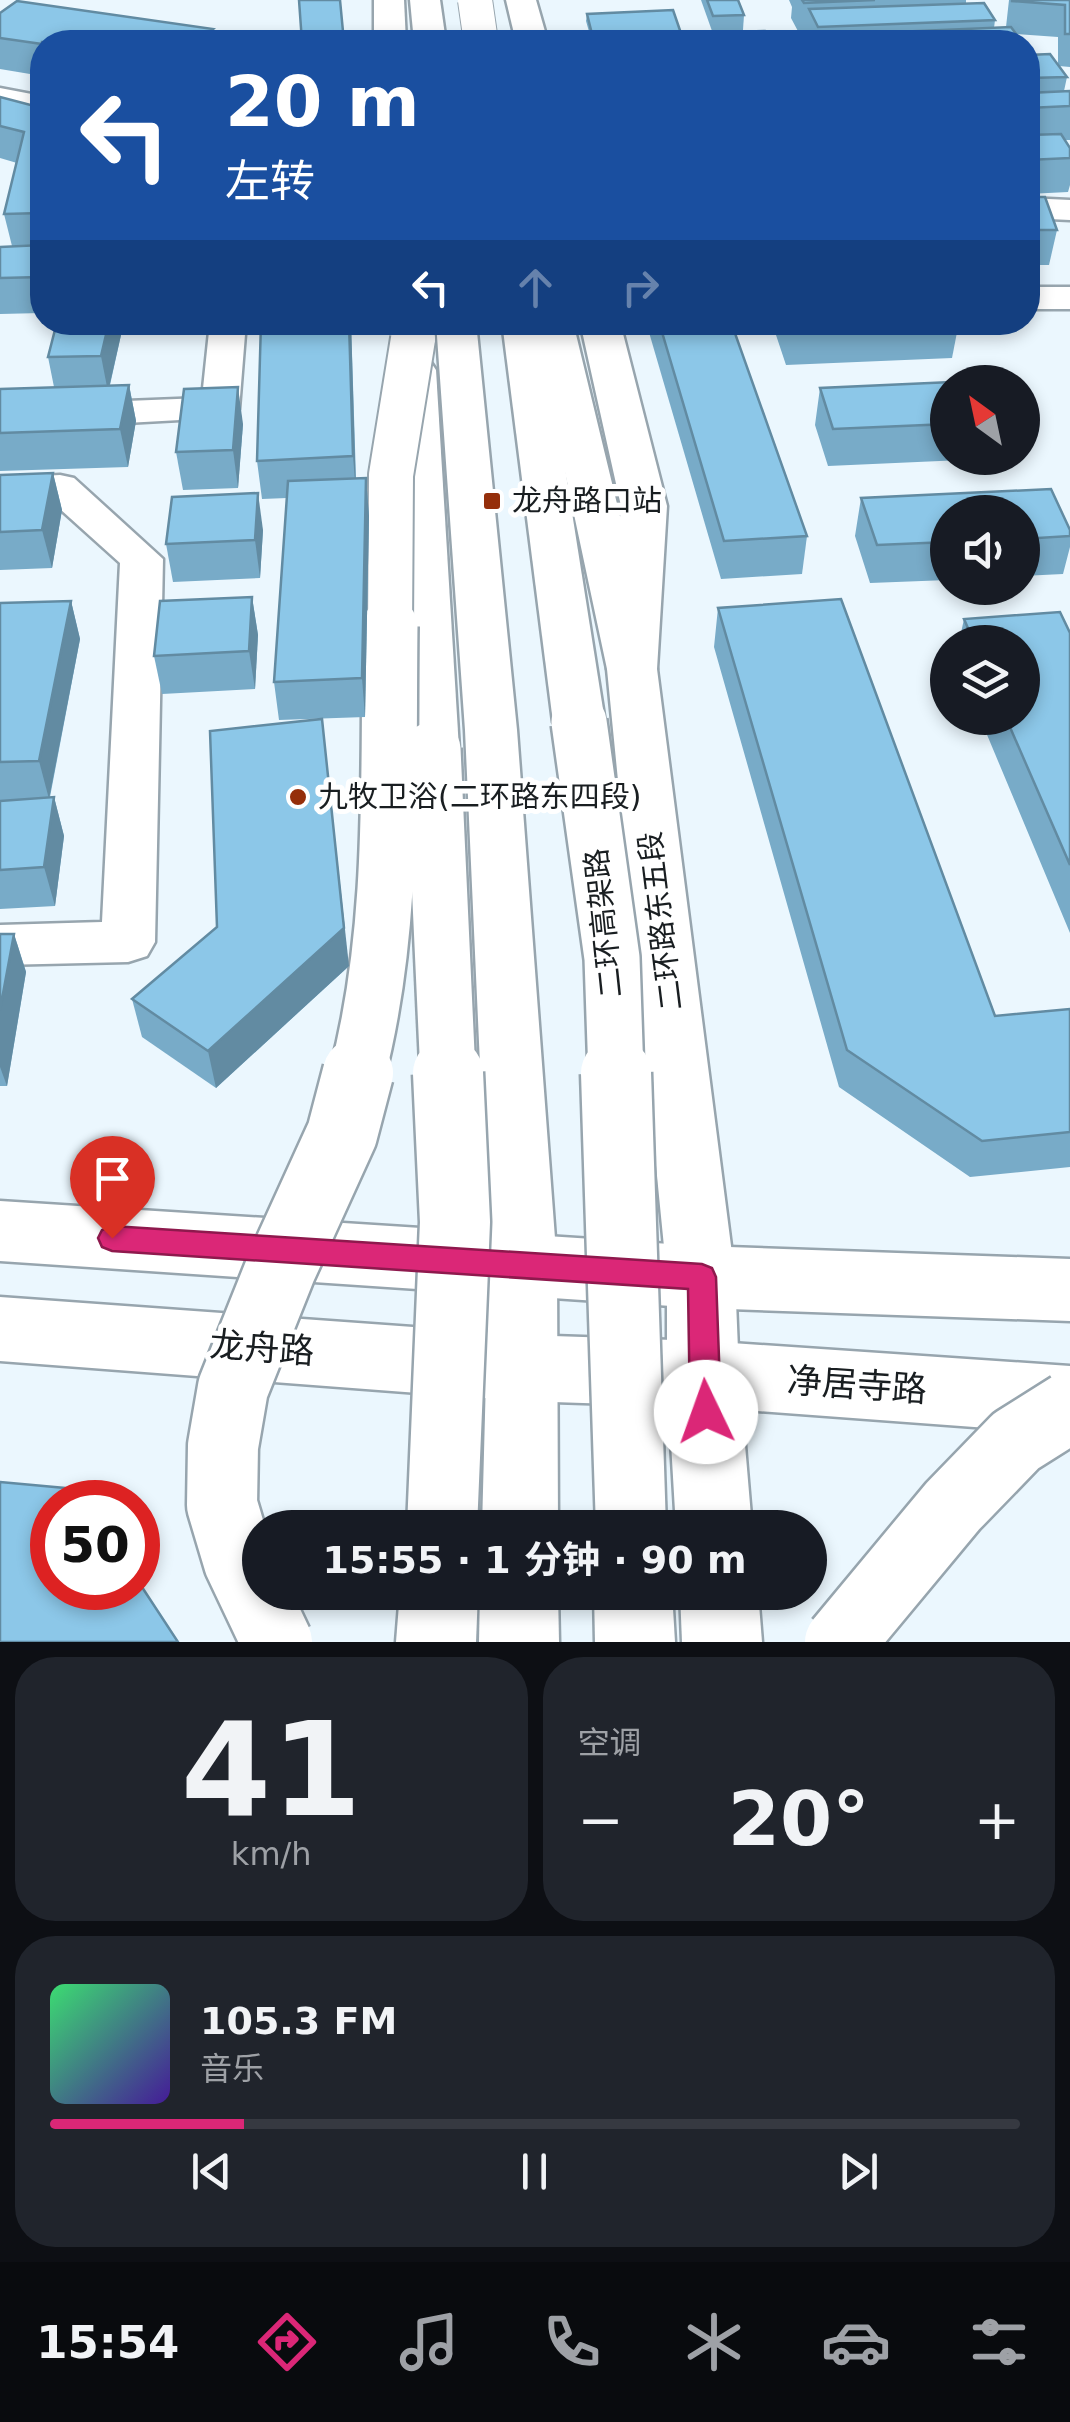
<!DOCTYPE html>
<html lang="zh">
<head>
<meta charset="utf-8">
<style>
	body { margin:0; font-family:"DejaVu Sans","Noto Sans SC",sans-serif; background:#20242c; color:#f1f3f6; height:100vh; display:flex; flex-direction:column; font-size:38px; white-space:nowrap }
	* { box-sizing:border-box; margin:0 }
	p { font-size:32px; color:#9ea1a6 }
	.icon { flex:none; width:55px; height:55px; fill:none; stroke:currentColor; stroke-width:2; stroke-linecap:round; stroke-linejoin:round }
	.map { position:relative; height:1642px; overflow:hidden }
	.panel { display:flex; flex-direction:column; gap:15px; padding:15px; background:#0d0f14; flex:1 }
	.panel>* { flex:none }
	.hud { position:absolute; left:30px; top:30px; width:1010px; height:305px; border-radius:40px; box-shadow:0 5px 15px #0003; background:#1a4fa0; color:#fff; overflow:hidden }
	.needle { width:65px; rotate:327deg }
	.fabs { position:absolute; left:930px; top:365px; display:grid; gap:20px }
	.fabs a { display:grid; place-items:center; width:110px; height:110px; border-radius:50%; background:#171b24; box-shadow:0 5px 15px #0003; font-size:50px }
	.speed { position:absolute; left:30px; top:1480px; display:flex; gap:20px; font-size:50px; font-weight:700; text-align:center }
	.speed>* { display:grid; place-content:center; width:130px; height:130px; border-radius:50%; background:#171b24; box-shadow:0 5px 15px #0003; line-height:1 }
	.speed .limit { border:15px solid #d22; background:#fff; color:#111 }
	.pin { position:absolute; display:grid; place-items:center; width:85px; height:85px; color:#fff; margin:-102px -42px; border-radius:50% 50% 50% 0; rotate:-45deg; box-shadow:0 0 10px #0007 }
	.pin .icon { rotate:45deg }
	.me { position:absolute; width:110px; margin:-55px; rotate:357deg; stroke-linejoin:round; filter:drop-shadow(0 0 8px #0008) }
	.turn { display:flex; align-items:center; gap:35px; height:210px; padding:0 30px; font-size:45px }
	.turn .icon { width:130px; height:130px; stroke-width:2.5 }
	.turn b { display:block; font-size:70px; line-height:85px }
	.lanes { display:flex; align-items:center; height:95px; padding:0 30px; background:#0003; justify-content:center; gap:50px; direction:ltr }
	.lanes .off { opacity:.35 }
	.big { font-size:75px; font-weight:700; line-height:1.1 }
	.panel .widget { flex:1; display:flex; flex-direction:column; justify-content:center; gap:15px; min-width:0; padding:0 35px; border-radius:40px; background:#20242c }
	.panel .dial { align-items:center; gap:0 }
	.dial b { font-size:130px; line-height:1 }
	.song { display:flex; align-items:center; gap:30px }
	.cover { width:120px; height:120px; border-radius:15px; background:linear-gradient(135deg,hsl(140 70% 55%),hsl(260 70% 35%)) }
	.played { height:10px; border-radius:5px; background:linear-gradient(90deg,#db2777 20%,#363941 20%) }
	.keys { display:flex; justify-content:space-around; direction:ltr }
	.heat { display:flex; justify-content:space-between; align-items:center; font-size:55px; direction:ltr }
	.panel .tiles { flex:1; display:grid; gap:15px; grid-template-columns:1fr 1fr }
	.widget:last-child { grid-column:span 2 }
	.trip { position:absolute; left:242px; top:1510px; width:585px; height:100px; border-radius:50px; background:#171b24; box-shadow:0 5px 15px #0003; font-weight:700; line-height:100px; text-align:center }
	.dock { display:flex; height:160px; justify-content:space-around; align-items:center; background:#090b0e; color:#9ea1a6 }
	.dock .icon { width:70px; height:70px }
	.dock .current { color:#db2777 }
	.dock b { font-size:45px; color:#f1f3f6 }
	.map>svg:first-child { display:block }
	.lines { fill:none; stroke-linecap:round; stroke-linejoin:round }
	.minor-casing { stroke:#97a5ae; stroke-width:5 }
	.secondary-casing { stroke:#97a5ae; stroke-width:5 }
	.primary-casing { stroke:#97a5ae; stroke-width:5 }
	.trunk-casing { stroke:#97a5ae; stroke-width:5 }
	.minor { fill:#fff; fill-rule:evenodd }
	.secondary { fill:#fff; fill-rule:evenodd }
	.primary { fill:#fff; fill-rule:evenodd }
	.trunk { fill:#fff; fill-rule:evenodd }
	.trunk-bridge-far3-casing { stroke:#97a5ae; stroke-width:36; stroke-linecap:butt }
	.trunk-bridge-far2-casing { stroke:#97a5ae; stroke-width:48; stroke-linecap:butt }
	.trunk-bridge-far1-casing { stroke:#97a5ae; stroke-width:60; stroke-linecap:butt }
	.trunk-bridge-casing { stroke:#97a5ae; stroke-width:75; stroke-linecap:butt }
	.trunk-bridge-far3 { stroke:#fff; stroke-width:34 }
	.trunk-bridge-far2 { stroke:#fff; stroke-width:44 }
	.trunk-bridge-far1 { stroke:#fff; stroke-width:55 }
	.trunk-bridge { stroke:#fff; stroke-width:70 }
	.wall { fill:#78abc8 }
	.shaded-wall { fill:#628ba2 }
	.building { fill:#8cc7e8; stroke:#628ba2; stroke-width:2.5 }
	.route { fill:#db2777; stroke:#8e194d; stroke-width:2.5 }
	.poi-dot { fill:#952f0b; stroke:#fff; stroke-width:4 }
	.labels { text-anchor:middle; stroke-width:10; stroke-linejoin:round; paint-order:stroke }
	.poi-label { font-size:30px; fill:#191e21; stroke:#fff; text-anchor:start }
	.street-label { font-size:30px; fill:#191e21; stroke:#fff }
	.near-street-label { font-size:35px; fill:#191e21; stroke:#fff }
</style>
</head>
<body>
<div class="map">
<svg width="1070" height="1642" viewBox="0 0 1070 1642">
	<rect width="100%" height="100%" fill="#ebf7fe"/>
	<g class="lines">
		<g class="minor-casing">
			<g id="minor">
				<polygon points="0,88 42,96 42,114 0,106"/>
				<polygon points="1028,198 1070,200 1070,220 1028,218"/>
				<rect x="1028" y="287" width="42" height="22"/>
				<polygon points="210,322 246,322 239,409 234,417 0,430 0,406 202,398"/>
				<polygon points="60,475 74,478 163,559 155,942 147,956 128,962 0,965 0,925 102,922 120,563 50,500 0,502 0,478"/>
			</g>
		</g>
		<g class="secondary-casing">
			<g id="secondary">
				<polygon points="410,0 440,0 446,42 414,42"/>
				<polygon points="436,322 476,322 517,730 557,1265 558,1528 482,1528 489,1265 465,730"/>
				<polygon points="533,322 573,322 657,669 735,1277 739,1374 752,1528 676,1528 667,1374 667,1277 607,669"/>
				<polygon points="480,1592 558,1592 559,1642 479,1642"/>
				<polygon points="680,1592 758,1592 762,1642 682,1642"/>
			</g>
		</g>
		<g class="primary-casing">
			<g id="primary">
				<polygon points="0,1201 701,1246 1070,1259 1070,1321 701,1308 0,1261"/>
				<polygon points="0,1297 523,1335 703,1341 1070,1366 1070,1434 703,1407 523,1401 0,1361"/>
			</g>
		</g>
		<g class="trunk-casing">
			<g id="trunk">
				<polygon points="374,0 404,0 406,42 374,42"/>
				<polygon points="506,0 536,0 548,42 516,42"/>
				<polygon points="502,322 542,322 605,722 597,735 579,740 561,735 553,722"/>
				<polygon points="580,322 620,322 667,506 657,669 650,681 632,686 614,681 607,669 621,506"/>
				<polygon points="415,358 430,361 436,370 459,749 452,762 433,767 414,762 407,749 394,370 400,361"/>
				<polygon points="400,1592 478,1592 476,1642 396,1642"/>
				<polygon points="594,1592 672,1592 675,1642 595,1642"/>
			</g>
		</g>
		<use href="#minor" class="minor"/>
		<use href="#secondary" class="secondary"/>
		<use href="#primary" class="primary"/>
		<use href="#trunk" class="trunk"/>
		<g class="trunk-bridge-far3-casing">
			<polyline id="trunk-bridge-far3" points="475,0 481,42"/>
		</g>
		<g class="trunk-bridge-far2-casing">
			<polyline id="trunk-bridge-far2" points="390,629 391,475 413,339"/>
		</g>
		<g class="trunk-bridge-far1-casing">
			<g id="trunk-bridge-far1">
				<polyline points="579,722 612,958 616,1075"/>
				<polyline points="433,749 448,1075"/>
				<path d="M357,1075C395,931 388,775 390,626"/>
			</g>
		</g>
		<g class="trunk-bridge-casing">
			<g id="trunk-bridge">
				<polyline points="616,1073 631,1528"/>
				<polyline points="442,1528 455,1222 448,1073"/>
				<polyline points="277,1642 239,1562 222,1505 223,1446 233,1388 281,1268 342,1134 358,1073"/>
				<polyline points="840,1642 953,1506 1016,1441 1070,1407"/>
			</g>
		</g>
		<use href="#trunk-bridge-far3" class="trunk-bridge-far3"/>
		<use href="#trunk-bridge-far2" class="trunk-bridge-far2"/>
		<use href="#trunk-bridge-far1" class="trunk-bridge-far1"/>
		<use href="#trunk-bridge" class="trunk-bridge"/>
	</g>
	<g class="wall">
		<polygon points="701,0 738,0 744,15 743,30 712,31"/>
		<polygon points="789,0 966,0 966,3 995,20 994,28 1006,27 1009,0 1070,0 1070,67 1059,66 1067,77 1064,91 1070,106 1070,140 1065,140 1070,148 1070,185 1068,192 1028,194 1028,55 1058,64 1058,37 1016,34 1022,42 806,42 806,35 800,35 791,18 792,7"/>
		<polygon points="0,13 213,29 215,42 42,42 42,76 0,69"/>
		<polygon points="587,14 684,42 592,42 586,21"/>
		<polygon points="0,97 42,108 42,313 0,314 0,247 12,246 4,214 17,163 0,158"/>
		<polygon points="1028,197 1057,230 1049,265 1028,265"/>
		<polygon points="57,322 119,322 121,335 110,385 129,385 136,421 128,467 0,471 0,389 54,387 48,357"/>
		<polygon points="261,322 351,322 356,478 366,478 369,516 365,717 279,720 274,682 287,498 262,499 257,461"/>
		<polygon points="646,322 731,322 807,536 802,574 721,579"/>
		<polygon points="775,322 959,322 952,358 786,365 774,329"/>
		<polygon points="948,382 948,458 1007,458 828,466 815,425 820,388"/>
		<polygon points="243,424 238,488 183,490 176,452"/>
		<polygon points="53,473 62,510 52,568 0,570 0,475"/>
		<polygon points="1051,489 1070,530 1070,547 1063,574 1022,576 1022,512 948,512 948,580 870,583 855,536 861,498"/>
		<polygon points="263,530 260,578 173,582 166,544"/>
		<polygon points="252,597 258,635 255,689 162,694 154,656"/>
		<polygon points="71,601 80,639 50,797 54,797 64,836 55,906 0,909 0,603"/>
		<polygon points="718,608 995,1016 1070,1009 1070,1167 970,1177 839,1087 714,647"/>
		<polygon points="964,619 1070,633 1070,933 980,718 1022,718 1022,642 959,642"/>
		<polygon points="0,934 14,934 26,972 7,1086 0,1086"/>
		<polygon points="349,966 216,1088 142,1037 132,999"/>
	</g>
	<g class="shaded-wall">
		<polygon points="213,29 215,42 197,42"/>
		<polygon points="109,322 119,322 121,335 108,392 101,356"/>
		<polygon points="349,322 351,322 356,494 353,456"/>
		<polygon points="129,385 136,421 128,467 120,429"/>
		<polygon points="238,387 243,424 238,488 233,450"/>
		<polygon points="53,473 62,510 52,568 42,530"/>
		<polygon points="366,478 369,516 365,717 362,678"/>
		<polygon points="258,493 263,530 260,578 255,540"/>
		<polygon points="252,597 258,635 255,689 249,651"/>
		<polygon points="71,601 80,639 49,799 39,761"/>
		<polygon points="322,719 349,966 216,1088 208,1051"/>
		<polygon points="54,797 64,836 55,906 44,867"/>
		<polygon points="14,934 26,972 7,1086 0,1067 0,1010"/>
	</g>
	<g class="building">
		<polygon points="299,0 340,0 344,42 302,42"/>
		<polygon points="707,0 738,0 744,15 713,16"/>
		<polygon points="802,0 875,0 804,3"/>
		<polygon points="1012,0 1070,0 1070,34 1065,34 1065,5 1012,1"/>
		<polygon points="17,1 213,29 197,42 42,42 42,44 0,38 0,13"/>
		<polygon points="984,3 995,20 818,27 809,9"/>
		<polygon points="673,10 684,42 594,42 587,14"/>
		<polygon points="1011,27 1022,42 832,42 828,35"/>
		<polygon points="765,31 771,42 738,42 733,32"/>
		<polygon points="1050,54 1067,77 1028,78 1028,55"/>
		<polygon points="1070,91 1070,106 1028,108 1028,93"/>
		<polygon points="0,97 42,108 42,213 4,214 24,132 0,126"/>
		<polygon points="1061,134 1070,148 1070,158 1028,160 1028,135"/>
		<polygon points="1028,197 1045,197 1057,230 1028,230"/>
		<polygon points="42,245 42,277 0,278 0,247"/>
		<polygon points="57,322 109,322 101,356 48,357"/>
		<polygon points="261,322 349,322 353,456 257,461"/>
		<polygon points="659,322 731,322 807,536 724,541"/>
		<polygon points="788,322 929,322 790,328"/>
		<polygon points="996,380 997,382 948,382 948,424 833,429 820,388"/>
		<polygon points="129,385 120,429 0,433 0,389"/>
		<polygon points="238,387 233,450 176,452 184,389"/>
		<polygon points="53,473 42,530 0,532 0,475"/>
		<polygon points="366,478 362,678 274,682 288,481"/>
		<polygon points="1051,489 1070,530 1070,536 1022,539 1022,512 948,512 948,542 877,545 861,498"/>
		<polygon points="258,493 255,540 166,544 172,497"/>
		<polygon points="252,597 249,651 154,656 160,601"/>
		<polygon points="841,599 995,1016 1070,1009 1070,1132 982,1141 847,1050 718,608"/>
		<polygon points="71,601 39,761 0,762 0,603"/>
		<polygon points="1060,612 1070,633 1070,865 1006,718 1022,718 1022,642 974,642 964,619"/>
		<polygon points="322,719 344,928 208,1051 132,999 217,927 210,731"/>
		<polygon points="54,797 44,867 0,870 0,801"/>
		<polygon points="0,934 14,934 0,1010"/>
		<polygon points="0,1482 76,1489 85,1502 52,1502 52,1588 138,1588 138,1581 178,1642 0,1642"/>
	</g>
	<polygon class="route" points="112,1226 702,1264 712,1268 716,1277 721,1412 716,1422 706,1427 695,1422 690,1412 688,1289 112,1251 102,1247 98,1238 102,1230"/>
	<g class="poi-dot">
		<rect x="482" y="491" width="20" height="20" rx="5"/>
		<circle cx="298" cy="797" r="10"/>
	</g>
	<g class="labels">
		<g class="poi-label">
			<text x="512" y="511">龙舟路口站</text>
			<text x="318" y="807">九牧卫浴(二环路东四段)</text>
		</g>
		<g class="street-label">
			<text transform="translate(661 921) rotate(-97)" y="10">二环路东五段</text>
			<text transform="translate(604 923) rotate(-96)" y="10">二环高架路</text>
		</g>
		<g class="near-street-label">
			<text transform="translate(262 1348) rotate(4)" y="12">龙舟路</text>
			<text transform="translate(857 1385) rotate(4)" y="12">净居寺路</text>
		</g>
	</g>
</svg>
<div class="fabs">
<a><svg class="needle" viewBox="-14 -14 28 28"><path d="M0-13l5 13h-10z" fill="#e53935"/><path d="M0 13l5-13h-10z" fill="#9ea1a6"/></svg></a>
<a><svg class="icon" aria-label="sound" viewBox="0 0 24 24"><path d="M4 9h4l5-4v14l-5-4H4zM17 9q2 3 0 6"/></svg></a>
<a><svg class="icon" aria-label="layers" viewBox="0 0 24 24"><path d="M12 4l9 5-9 5-9-5zM3 14l9 5 9-5"/></svg></a>
</div>
<div class="speed"><div class="limit">50</div></div>
<div class="pin" style="left:112px;top:1238px;background:#d93025"><svg class="icon" aria-label="arrive" viewBox="0 0 24 24"><path d="M6 21V4h12l-3 4 3 4H6"/></svg></div>
<svg class="me" style="left:706px;top:1412px" viewBox="-20 -20 40 40"><circle r="19" fill="#fff"/><path d="M0-13L10 11 0 6-10 11z" fill="#db2777"/></svg>
<div class="trip">15:55 · 1 分钟 · 90 m</div>
<div class="hud">
<div class="turn"><svg class="icon" aria-label="left" viewBox="0 0 24 24"><path d="M17 20v-9H6M10 6l-5 5 5 5"/></svg><div><b>20 m</b>左转</div></div>
<div class="lanes"><svg class="icon" aria-label="left" viewBox="0 0 24 24"><path d="M17 20v-9H6M10 6l-5 5 5 5"/></svg><svg class="icon off" aria-label="ahead" viewBox="0 0 24 24"><path d="M12 20V5M6 11l6-6 6 6"/></svg><svg class="icon off" aria-label="right" viewBox="0 0 24 24"><path d="M7 20v-9h11M14 6l5 5-5 5"/></svg></div>
</div>
</div>
<section class="panel">
<div class="tiles">
<div class="widget dial"><b>41</b><p>km/h</p></div>
<div class="widget"><p>空调</p>
<div class="heat"><a>−</a><b class="big">20°</b><a>+</a></div>
</div>
<div class="widget">
<div class="song"><i class="cover"></i><div><b>105.3 FM</b><p>音乐</p></div></div>
<div class="played"></div>
<div class="keys"><svg class="icon" aria-label="previous" viewBox="0 0 24 24"><path d="M18 5L8 12l10 7zM5 5v14"/></svg><svg class="icon" aria-label="pause" viewBox="0 0 24 24"><path d="M8 5v14M16 5v14"/></svg><svg class="icon" aria-label="next" viewBox="0 0 24 24"><path d="M6 5l10 7-10 7zM19 5v14"/></svg></div>
</div>
</div>
</section>
<nav class="dock">
<b>15:54</b>
<svg class="icon current" aria-label="directions" viewBox="0 0 24 24"><path d="M12 3l9 9-9 9-9-9zM9 14v-3h6M13 9l2 2-2 2"/></svg>
<svg class="icon" aria-label="music" viewBox="0 0 24 24"><path d="M9 18V5l10-2v13"/><circle cx="6" cy="18" r="3"/><circle cx="16" cy="16" r="3"/></svg>
<svg class="icon" aria-label="phone" viewBox="0 0 24 24"><path d="M5 4h4l2 5-3 2q2 4 5 5l2-3 5 2v4C11 20 4 13 5 4z"/></svg>
<svg class="icon" aria-label="climate" viewBox="0 0 24 24"><path d="M12 3v18M4 7l16 10M4 17L20 7"/></svg>
<svg class="icon" aria-label="car" viewBox="0 0 24 24"><path d="M5 17H2v-5l4-1 3-4h7l3 4 3 1v5h-3M9 17h6M6 11h13"/><circle cx="7" cy="17" r="2"/><circle cx="17" cy="17" r="2"/></svg>
<svg class="icon" aria-label="filters" viewBox="0 0 24 24"><path d="M4 7h16M4 17h16"/><circle cx="9" cy="7" r="2"/><circle cx="15" cy="17" r="2"/></svg>
</nav>
</body>
</html>
